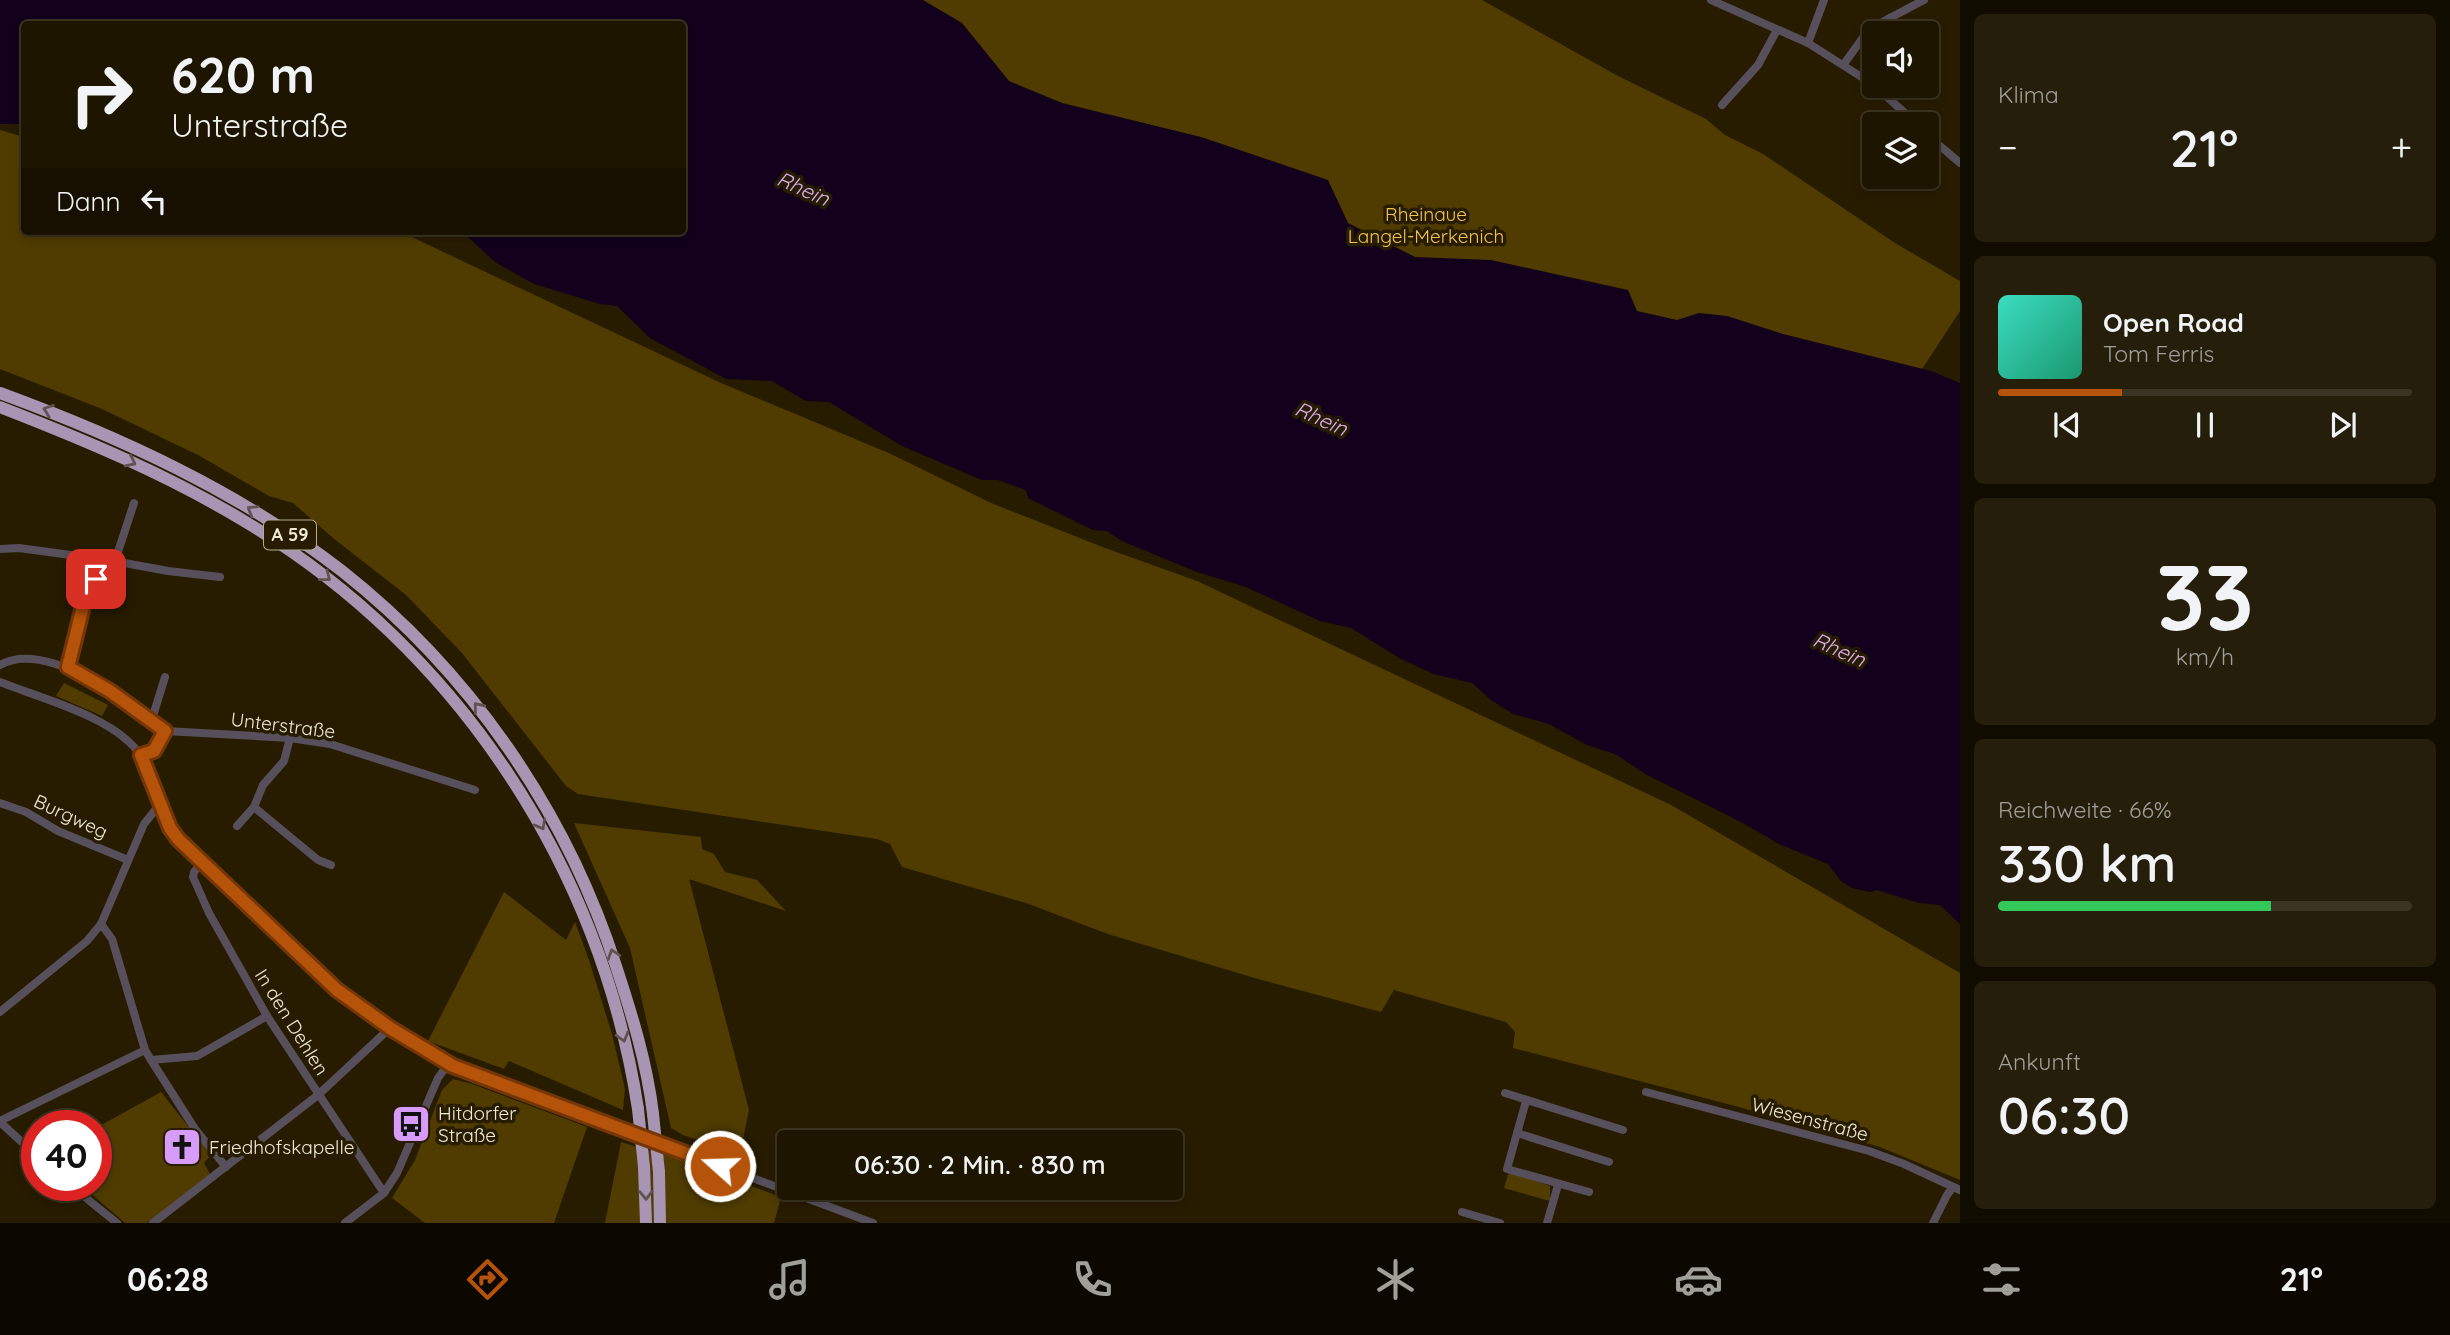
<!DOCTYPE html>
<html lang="de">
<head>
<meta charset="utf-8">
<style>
	body { margin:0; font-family:Quicksand,sans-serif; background:#251e0a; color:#f1f3f6; height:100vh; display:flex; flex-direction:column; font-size:26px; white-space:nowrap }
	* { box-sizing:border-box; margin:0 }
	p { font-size:23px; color:#a09f99 }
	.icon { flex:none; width:38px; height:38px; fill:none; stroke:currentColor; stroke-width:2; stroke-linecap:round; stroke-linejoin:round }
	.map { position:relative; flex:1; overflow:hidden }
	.sheet { display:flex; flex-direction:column; gap:14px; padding:14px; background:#100c00; width:490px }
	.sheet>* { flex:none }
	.banner { position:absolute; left:21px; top:21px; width:665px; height:214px; border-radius:7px; box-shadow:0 4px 10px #0003,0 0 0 2px #3b3422; background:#1d1500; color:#f1f3f6; overflow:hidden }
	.buttons { position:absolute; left:1862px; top:21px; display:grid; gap:14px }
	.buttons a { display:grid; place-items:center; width:77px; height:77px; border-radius:7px; background:#1d1500; box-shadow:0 4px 10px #0003,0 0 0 2px #3b3422; font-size:35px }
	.speed { position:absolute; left:21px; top:1110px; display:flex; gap:14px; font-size:35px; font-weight:700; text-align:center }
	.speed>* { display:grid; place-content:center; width:91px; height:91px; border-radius:50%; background:#1d1500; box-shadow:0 4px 10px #0003,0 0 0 2px #3b3422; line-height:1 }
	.speed .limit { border:10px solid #d22; background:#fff; color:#111 }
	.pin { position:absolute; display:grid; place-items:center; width:60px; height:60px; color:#fff; margin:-30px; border-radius:14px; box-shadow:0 4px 10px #0006 }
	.me { position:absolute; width:77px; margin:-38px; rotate:290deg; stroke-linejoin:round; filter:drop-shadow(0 0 5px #0008) }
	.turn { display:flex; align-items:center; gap:24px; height:147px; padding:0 35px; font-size:32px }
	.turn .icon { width:91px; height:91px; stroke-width:2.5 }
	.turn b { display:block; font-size:49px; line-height:60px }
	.then { display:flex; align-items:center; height:66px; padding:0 35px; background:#0003; gap:14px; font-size:26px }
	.big { font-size:52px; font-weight:600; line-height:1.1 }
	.sheet .widget { flex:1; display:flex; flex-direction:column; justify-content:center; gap:10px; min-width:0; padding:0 24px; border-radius:10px; background:#251e0a }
	.sheet .dial { align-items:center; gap:0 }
	.dial b { font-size:91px; line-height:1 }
	.song { display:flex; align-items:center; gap:21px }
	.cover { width:84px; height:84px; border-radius:10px; background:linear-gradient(135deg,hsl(170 70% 55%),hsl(160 70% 35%)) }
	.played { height:7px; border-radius:4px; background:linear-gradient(90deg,#b45309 30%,#3b3422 30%) }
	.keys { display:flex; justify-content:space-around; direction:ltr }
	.heat { display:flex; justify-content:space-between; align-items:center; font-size:38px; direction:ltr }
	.charge { height:10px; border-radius:5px; background:linear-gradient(90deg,#34c759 66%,#3b3422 0) }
	.trip { position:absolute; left:777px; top:1130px; width:406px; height:70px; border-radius:7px; background:#1d1500; box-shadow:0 4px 10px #0003,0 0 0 2px #3b3422; font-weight:600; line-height:70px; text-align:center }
	.tab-bar { display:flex; height:112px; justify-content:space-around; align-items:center; background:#0c0800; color:#a09f99 }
	.tab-bar .icon { width:49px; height:49px }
	.tab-bar .on { color:#b45309 }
	.tab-bar b { font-size:32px; color:#f1f3f6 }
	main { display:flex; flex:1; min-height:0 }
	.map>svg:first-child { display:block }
	.green { fill:#503c00 }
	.water { fill:#12001c }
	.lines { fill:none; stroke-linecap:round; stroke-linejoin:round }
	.minor { stroke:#57505c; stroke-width:8 }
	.highway { stroke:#a795b3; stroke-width:12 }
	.highway-bridge { stroke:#a795b3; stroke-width:12 }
	.oneway { stroke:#615251 }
	.route-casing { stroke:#753606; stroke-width:18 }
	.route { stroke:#b45309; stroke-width:12 }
	.labels { text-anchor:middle; stroke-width:7; stroke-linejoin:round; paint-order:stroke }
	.shield { fill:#271c00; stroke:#b4ac98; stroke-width:2 }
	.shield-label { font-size:18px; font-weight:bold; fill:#f1ead9 }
	.park-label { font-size:19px; fill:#f1c44f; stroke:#271c00 }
	.street-label { font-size:19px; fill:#f1ead9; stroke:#271c00 }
	.poi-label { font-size:19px; fill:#f1ead9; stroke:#271c00; text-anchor:start }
	.water-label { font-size:21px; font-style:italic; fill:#ddaff9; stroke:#271c00 }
</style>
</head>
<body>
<main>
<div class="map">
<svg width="1960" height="1223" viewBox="0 0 1960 1223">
	<rect width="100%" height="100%" fill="#271c00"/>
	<g class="green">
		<polygon points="357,0 1482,0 1618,76 1706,119 1725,135 1763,154 1895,243 1960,281 1960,311 1860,464 682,24"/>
		<polygon points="0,130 24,137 24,231 399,231 721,383 891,454 991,503 1105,548 1197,581 1671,805 1960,973 1960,1180 1880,1147 1739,1107 1513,1048 1515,1032 1506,1022 1394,990 1381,1012 1258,979 1108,934 1026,903 902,867 890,844 877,839 578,794 566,786 462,653 406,595 333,538 293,503 269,496 198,455 102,409 0,369"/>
		<polygon points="64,683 108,705 102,716 56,696"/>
		<polygon points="574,823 701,837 702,849 714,854 725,872 757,880 786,911 689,879 749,1110 740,1154 683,1135 671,1128 630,948"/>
		<polygon points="504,892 566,940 575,922 589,960 612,1034 625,1089 623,1110 509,1061 504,1069 428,1041"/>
		<polygon points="453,1079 472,1084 587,1127 554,1223 425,1223 392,1198 415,1160 442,1090"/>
		<polygon points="161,1092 211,1155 204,1163 210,1174 147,1223 125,1223 81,1185 96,1185 96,1128"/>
		<polygon points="621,1142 675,1158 781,1197 774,1223 605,1223"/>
		<polygon points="1509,1172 1550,1186 1550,1201 1504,1188"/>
	</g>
	<polygon class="water" points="0,0 923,0 962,23 1009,81 1062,103 1201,137 1328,180 1348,223 1415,257 1491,260 1628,290 1637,311 1677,320 1699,313 1727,316 1783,334 1931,371 1960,383 1960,924 1940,905 1919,903 1877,890 1870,892 1852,888 1841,881 1828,864 1779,844 1741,822 1647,775 1615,754 1587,745 1549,724 1513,714 1491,700 1472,683 1434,674 1401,659 1351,628 1320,621 1246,587 1197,572 1122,541 1107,531 1093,530 1028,498 1026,490 998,480 982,480 902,446 829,402 806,401 772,381 726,379 650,338 617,306 600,304 534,284 495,262 466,235 448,236 435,231 682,231 682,24 24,24 24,124 0,124"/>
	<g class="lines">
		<g class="minor">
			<polyline points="1711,0 1808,43 1874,85"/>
			<polyline points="1808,43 1824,0"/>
			<polyline points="1844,64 1869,29 1924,0"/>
			<polyline points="1875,86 1917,124"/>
			<polyline points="1722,105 1758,65 1777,30"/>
			<polyline points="1927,135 1960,163"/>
			<polyline points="0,549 19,548 108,560 168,571 220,577"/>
			<polyline points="115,561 134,503"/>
			<path d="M0,665C45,639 132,701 165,731"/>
			<polyline points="68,667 84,598 108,560"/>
			<path d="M0,682C42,699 116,717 141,756C157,782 161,814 178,839L337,990L390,1028L453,1066L873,1223"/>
			<polyline points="152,719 165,677"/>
			<polyline points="141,755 154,751 165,731 290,738 330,744 475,790"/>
			<polyline points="0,803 26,812 58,831 128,860"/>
			<polyline points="254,807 318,860 331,865"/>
			<polyline points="237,826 254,807 263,785 284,761 290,738"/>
			<polyline points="202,862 194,872 193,877 209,913 267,1016 384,1193"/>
			<polyline points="101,924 112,939 145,1050 151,1060 195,1129 226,1167"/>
			<polyline points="0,1012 87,941 101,924 144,824 160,804"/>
			<polyline points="151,1060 197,1056 267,1016"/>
			<polyline points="1646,1092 1869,1151 1904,1164 1960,1190"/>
			<polyline points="1505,1093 1623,1130"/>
			<polyline points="1526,1101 1507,1169 1589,1192"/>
			<polyline points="0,1121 145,1050"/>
			<polyline points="0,1122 37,1156"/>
			<polyline points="1517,1133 1609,1162"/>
			<polyline points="70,1185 117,1223"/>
			<polyline points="1462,1212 1500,1223"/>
			<polyline points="153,1223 318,1095 390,1028"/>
			<polyline points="345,1223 384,1193 397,1173 438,1078 443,1071 453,1066"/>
			<polyline points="1547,1223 1558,1185"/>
			<polyline points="1933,1223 1947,1195 1953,1187"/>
		</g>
		<g class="highway">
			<path d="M0,393C120,437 240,492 342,571C470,672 566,811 616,966C632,1015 647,1063 653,1114"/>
			<path d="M0,407C85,440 171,476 249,524C458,651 601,867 638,1109"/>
			<polyline points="644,1167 646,1223"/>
			<polyline points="659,1172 660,1223"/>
		</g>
		<g class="highway-bridge">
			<polyline points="638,1109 644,1167"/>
			<polyline points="653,1114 659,1172"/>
		</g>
	</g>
	<defs><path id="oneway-chevron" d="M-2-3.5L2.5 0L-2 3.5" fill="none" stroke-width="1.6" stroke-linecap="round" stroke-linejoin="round" transform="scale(1.75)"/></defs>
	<g class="oneway">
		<use href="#oneway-chevron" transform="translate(48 410) rotate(-160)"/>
		<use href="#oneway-chevron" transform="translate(131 462) rotate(26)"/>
		<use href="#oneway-chevron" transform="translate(252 510) rotate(-148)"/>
		<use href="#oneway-chevron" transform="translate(326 577) rotate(38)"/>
		<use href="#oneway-chevron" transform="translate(478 707) rotate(-129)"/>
		<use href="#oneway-chevron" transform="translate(541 825) rotate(61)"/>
		<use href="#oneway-chevron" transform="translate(613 954) rotate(-108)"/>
		<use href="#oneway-chevron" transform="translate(623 1037) rotate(74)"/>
		<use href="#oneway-chevron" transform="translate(646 1195) rotate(89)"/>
	</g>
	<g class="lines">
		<g class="route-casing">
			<polyline id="route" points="96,579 85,598 68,667 110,691 165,731 154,751 141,755 170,828 178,839 337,990 390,1028 453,1066 720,1166"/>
		</g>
		<use href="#route" class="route"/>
	</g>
	<defs>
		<g id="bus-square" transform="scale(2.0125)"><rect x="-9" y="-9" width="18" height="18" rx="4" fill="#d79bf9" stroke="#271c00"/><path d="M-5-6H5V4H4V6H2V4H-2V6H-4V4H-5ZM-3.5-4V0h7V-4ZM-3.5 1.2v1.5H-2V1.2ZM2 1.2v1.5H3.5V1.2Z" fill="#111"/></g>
		<g id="church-square" transform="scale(2.0125)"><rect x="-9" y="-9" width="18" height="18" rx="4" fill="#d79bf9" stroke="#271c00"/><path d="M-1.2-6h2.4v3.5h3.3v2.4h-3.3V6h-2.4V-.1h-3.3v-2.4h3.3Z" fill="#111"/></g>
	</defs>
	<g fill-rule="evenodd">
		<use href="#bus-square" x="411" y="1124"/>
		<use href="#church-square" x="182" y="1147"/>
	</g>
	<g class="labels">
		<rect class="shield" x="264" y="520.5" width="52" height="29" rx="5"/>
		<g class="shield-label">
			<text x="290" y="541">A 59</text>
		</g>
		<g class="park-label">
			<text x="1426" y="221">Rheinaue<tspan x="1426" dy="22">Langel-Merkenich</tspan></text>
		</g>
		<g class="street-label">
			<text transform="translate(283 725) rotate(7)" y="7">Unterstraße</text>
			<text transform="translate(71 816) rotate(25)" y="7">Burgweg</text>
			<text transform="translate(292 1022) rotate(58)" y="7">In den Dehlen</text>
			<text transform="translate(1810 1119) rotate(15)" y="7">Wiesenstraße</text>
		</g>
		<g class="poi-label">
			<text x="438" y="1120">Hitdorfer<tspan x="438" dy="22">Straße</tspan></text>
			<text x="209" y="1154">Friedhofskapelle</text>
		</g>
		<g class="water-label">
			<text transform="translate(803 189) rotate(24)" y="7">Rhein</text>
			<text transform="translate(1321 419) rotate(24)" y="7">Rhein</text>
			<text transform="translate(1839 650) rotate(24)" y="7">Rhein</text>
		</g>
	</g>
</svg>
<div class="buttons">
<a><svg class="icon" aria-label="sound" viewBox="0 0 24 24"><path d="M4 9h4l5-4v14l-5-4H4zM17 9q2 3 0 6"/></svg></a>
<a><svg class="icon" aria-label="layers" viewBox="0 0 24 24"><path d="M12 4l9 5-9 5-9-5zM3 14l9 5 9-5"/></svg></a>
</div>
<div class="speed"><div class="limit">40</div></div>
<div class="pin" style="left:96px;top:579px;background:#d93025"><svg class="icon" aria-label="arrive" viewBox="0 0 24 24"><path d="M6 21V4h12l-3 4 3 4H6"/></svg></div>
<svg class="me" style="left:720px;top:1166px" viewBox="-20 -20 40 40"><circle r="17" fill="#b45309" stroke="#fff" stroke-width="3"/><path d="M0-11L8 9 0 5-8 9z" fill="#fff"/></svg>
<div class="trip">06:30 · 2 Min. · 830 m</div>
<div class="banner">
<div class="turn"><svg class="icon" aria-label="right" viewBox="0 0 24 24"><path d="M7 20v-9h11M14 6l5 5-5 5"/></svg><div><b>620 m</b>Unterstraße</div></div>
<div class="then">Dann<svg class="icon" aria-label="left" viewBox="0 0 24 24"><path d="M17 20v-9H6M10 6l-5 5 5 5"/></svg></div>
</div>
</div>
<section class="sheet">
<div class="widget"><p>Klima</p>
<div class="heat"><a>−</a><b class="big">21°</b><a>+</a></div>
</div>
<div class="widget">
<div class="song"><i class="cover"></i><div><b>Open Road</b><p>Tom Ferris</p></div></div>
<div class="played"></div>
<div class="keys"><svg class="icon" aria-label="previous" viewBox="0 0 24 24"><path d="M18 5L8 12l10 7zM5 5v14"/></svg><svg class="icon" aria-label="pause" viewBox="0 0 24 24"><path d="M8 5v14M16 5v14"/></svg><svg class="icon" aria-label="next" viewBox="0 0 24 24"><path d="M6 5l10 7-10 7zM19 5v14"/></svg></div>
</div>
<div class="widget dial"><b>33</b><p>km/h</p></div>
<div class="widget"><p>Reichweite · 66%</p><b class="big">330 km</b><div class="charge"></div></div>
<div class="widget"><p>Ankunft</p><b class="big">06:30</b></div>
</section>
</main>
<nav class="tab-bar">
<b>06:28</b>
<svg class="icon on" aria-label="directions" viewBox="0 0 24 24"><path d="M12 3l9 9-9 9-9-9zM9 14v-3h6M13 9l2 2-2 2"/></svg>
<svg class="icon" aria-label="music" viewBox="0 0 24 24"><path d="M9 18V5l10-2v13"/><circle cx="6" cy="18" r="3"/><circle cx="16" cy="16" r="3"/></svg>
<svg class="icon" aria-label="phone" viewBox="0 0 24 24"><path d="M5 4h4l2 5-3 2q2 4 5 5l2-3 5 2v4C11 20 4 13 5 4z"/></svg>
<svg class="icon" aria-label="climate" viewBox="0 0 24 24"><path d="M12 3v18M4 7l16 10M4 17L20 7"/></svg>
<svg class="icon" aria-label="car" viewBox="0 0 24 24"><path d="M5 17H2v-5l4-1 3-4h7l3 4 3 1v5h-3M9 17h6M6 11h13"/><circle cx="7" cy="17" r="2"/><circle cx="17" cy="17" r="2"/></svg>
<svg class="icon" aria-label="filters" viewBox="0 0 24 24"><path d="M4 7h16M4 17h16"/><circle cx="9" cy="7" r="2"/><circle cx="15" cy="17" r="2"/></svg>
<b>21°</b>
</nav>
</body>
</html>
